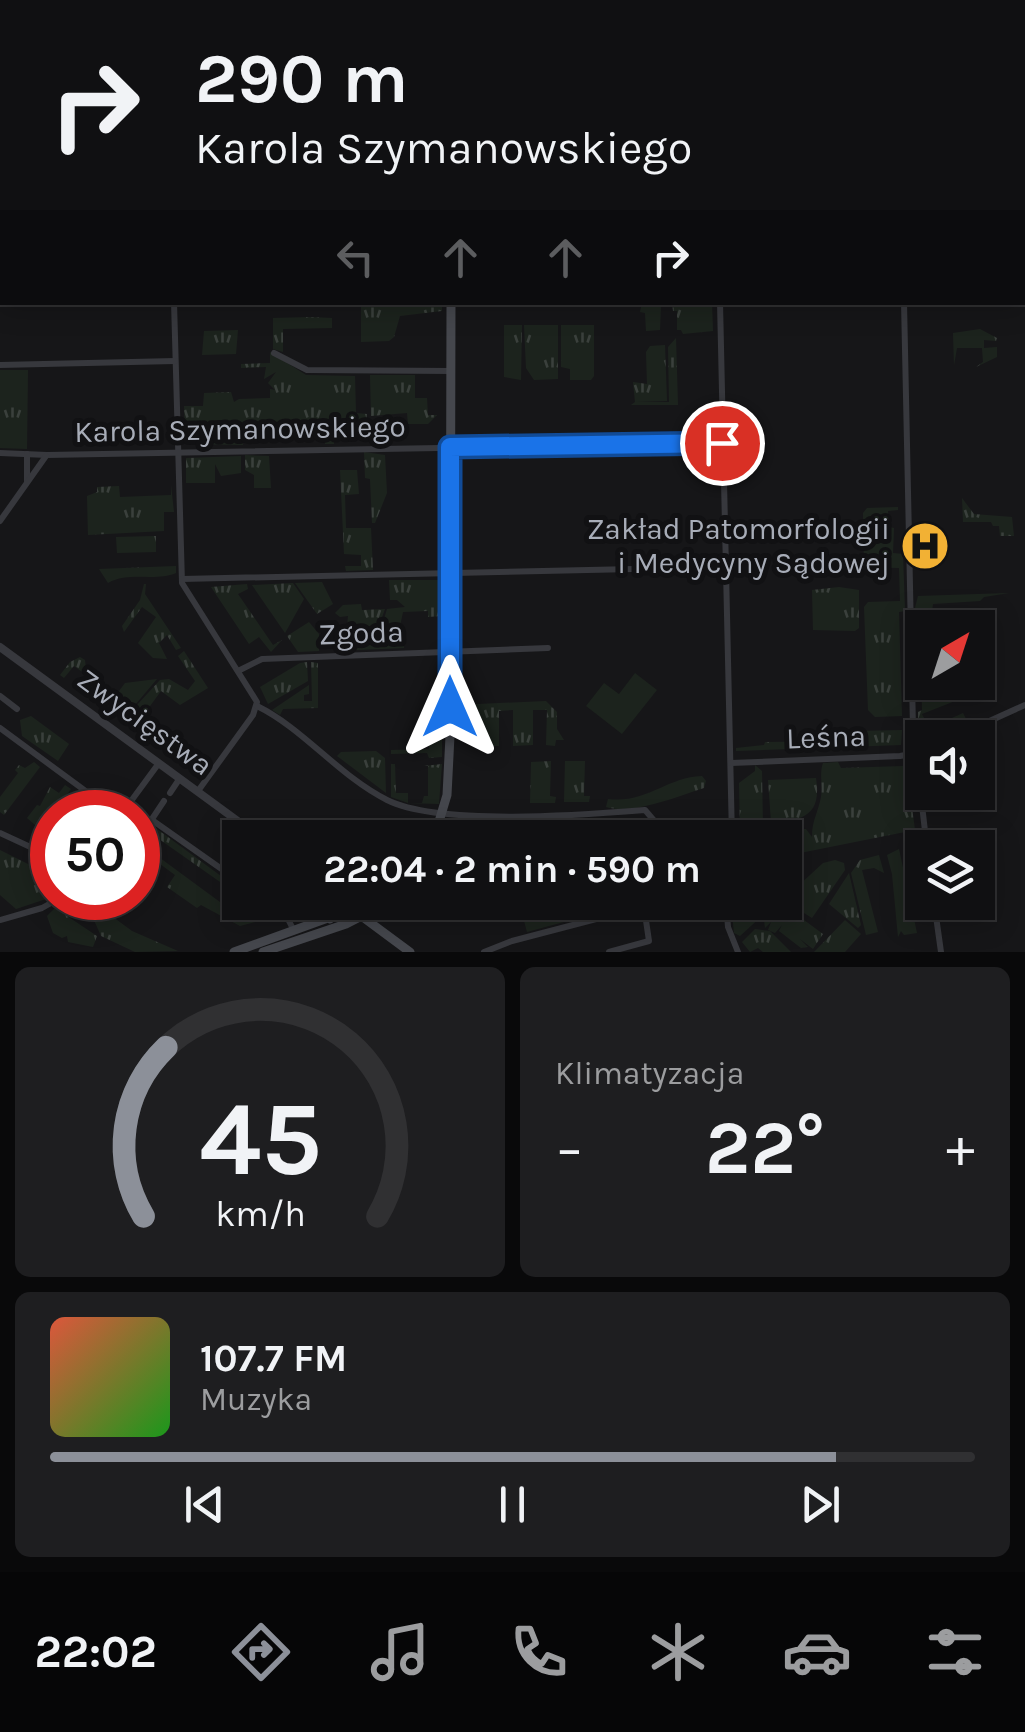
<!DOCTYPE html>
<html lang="pl">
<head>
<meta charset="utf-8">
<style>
	body { margin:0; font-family:Karla,sans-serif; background:#1e1e20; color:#f1f3f6; height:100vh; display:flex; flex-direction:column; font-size:38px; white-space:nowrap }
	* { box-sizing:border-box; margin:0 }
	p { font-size:32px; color:#9c9d9f }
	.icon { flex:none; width:55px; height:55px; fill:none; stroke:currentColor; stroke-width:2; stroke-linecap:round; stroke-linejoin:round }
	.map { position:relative; height:952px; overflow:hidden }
	.details { display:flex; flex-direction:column; gap:15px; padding:15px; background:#09090a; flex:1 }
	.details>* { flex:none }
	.hud { position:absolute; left:0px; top:0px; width:1025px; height:305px; box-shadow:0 5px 25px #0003,0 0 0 2px #303032; background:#101012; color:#f1f3f6; overflow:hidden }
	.needle { width:65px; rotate:39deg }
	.controls { position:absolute; left:905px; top:610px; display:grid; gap:20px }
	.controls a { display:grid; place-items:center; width:90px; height:90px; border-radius:0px; background:#101012; box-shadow:0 5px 25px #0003,0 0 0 2px #303032; font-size:50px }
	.speed { position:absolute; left:30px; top:790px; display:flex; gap:20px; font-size:50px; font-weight:700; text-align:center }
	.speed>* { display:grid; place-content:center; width:130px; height:130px; border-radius:50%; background:#101012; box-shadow:0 5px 25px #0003,0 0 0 2px #303032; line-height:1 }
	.speed .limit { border:15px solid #d22; background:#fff; color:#111 }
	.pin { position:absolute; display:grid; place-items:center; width:85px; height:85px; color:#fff; margin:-42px; border:5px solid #fff; border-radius:50%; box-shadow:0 2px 10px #0007 }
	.me { position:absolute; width:110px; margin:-55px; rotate:0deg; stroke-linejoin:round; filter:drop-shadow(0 0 8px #0008) }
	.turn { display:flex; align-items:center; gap:35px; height:210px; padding:0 30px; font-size:45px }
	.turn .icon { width:130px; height:130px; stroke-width:2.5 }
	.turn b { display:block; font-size:70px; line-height:85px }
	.lanes { display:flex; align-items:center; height:95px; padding:0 30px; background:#0003; justify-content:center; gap:50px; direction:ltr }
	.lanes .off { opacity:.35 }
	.big { font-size:75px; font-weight:700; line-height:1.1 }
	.details .card { flex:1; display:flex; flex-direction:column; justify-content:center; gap:15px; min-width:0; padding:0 35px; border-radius:15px; background:#1e1e20 }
	.details .dial { align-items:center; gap:0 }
	.dial svg { height:260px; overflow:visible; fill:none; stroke:#303032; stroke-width:7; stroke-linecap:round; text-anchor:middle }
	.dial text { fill:#f1f3f6; stroke:none }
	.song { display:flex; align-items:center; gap:30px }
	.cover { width:120px; height:120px; border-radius:15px; background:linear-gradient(135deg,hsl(10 70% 55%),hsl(120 70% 35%)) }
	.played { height:10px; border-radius:5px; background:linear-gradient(90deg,#8c9099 85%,#303032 85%) }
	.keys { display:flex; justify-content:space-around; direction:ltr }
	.heat { display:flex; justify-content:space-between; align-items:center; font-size:55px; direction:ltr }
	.details .tiles { flex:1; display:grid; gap:15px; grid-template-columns:1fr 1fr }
	.card:last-child { grid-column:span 2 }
	.trip { position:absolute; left:222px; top:820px; width:580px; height:100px; border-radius:0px; background:#101012; box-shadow:0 5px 25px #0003,0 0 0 2px #303032; font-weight:700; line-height:100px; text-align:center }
	.dock { display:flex; height:160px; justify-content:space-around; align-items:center; background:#060607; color:#9c9d9f }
	.dock .icon { width:70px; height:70px }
	.dock .on { color:#8c9099 }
	.dock b { font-size:45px; color:#f1f3f6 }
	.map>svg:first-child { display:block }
	.grass { fill:url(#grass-tufts) }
	.garden { fill:#1c231d }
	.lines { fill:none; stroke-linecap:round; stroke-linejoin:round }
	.minor { stroke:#37383d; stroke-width:6 }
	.tertiary { stroke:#37383d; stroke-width:8 }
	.secondary { stroke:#45474d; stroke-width:9 }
	.route-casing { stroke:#114b97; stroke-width:25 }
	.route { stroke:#1a73e8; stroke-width:18 }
	.labels { text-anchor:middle; stroke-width:10; stroke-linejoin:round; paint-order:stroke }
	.street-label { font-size:30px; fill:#a8adb8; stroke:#111113 }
	.poi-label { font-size:30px; fill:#a8adb8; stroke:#111113; text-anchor:end }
</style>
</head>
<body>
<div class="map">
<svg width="1025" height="952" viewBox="0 0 1025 952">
	<defs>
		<pattern id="grass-tufts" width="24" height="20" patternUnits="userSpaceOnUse" patternTransform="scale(2.5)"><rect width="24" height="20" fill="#1c231d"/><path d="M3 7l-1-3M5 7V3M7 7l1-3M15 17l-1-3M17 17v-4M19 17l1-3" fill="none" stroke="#3a403c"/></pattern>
	</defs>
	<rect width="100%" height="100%" fill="#161618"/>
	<g class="grass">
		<polygon points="341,302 442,302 442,311 400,316 394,337 389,341 361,342 361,305"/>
		<polygon points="642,303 712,303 713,331 683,334 681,330 677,330 677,311 673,311 672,304 661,304 660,330 646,331 645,313 640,312"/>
		<polygon points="311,317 332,318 332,328 283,329 283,352 273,349 273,318"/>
		<polygon points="504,325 522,325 521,380 504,377"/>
		<polygon points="524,325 558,325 558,379 534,380 526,368"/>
		<polygon points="561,325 594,325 594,376 591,380 570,380 570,369 561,367"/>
		<polygon points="980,329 997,338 996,341 984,340 984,348 997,347 997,357 976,367 983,362 982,348 957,348 954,365 953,333"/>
		<polygon points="238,330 236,354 202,355 204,331"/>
		<polygon points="676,338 678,405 631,405 635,402 633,382 647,384 646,352 650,346 665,345 667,401 635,402 669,402 668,347"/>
		<polygon points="270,352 306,375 355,376 356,413 367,414 365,428 335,428 334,444 325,444 324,428 244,429 243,445 185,444 184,406 203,406 204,393 231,392 234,402 239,399 270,398 270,389 275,390 268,383 276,372 264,379 266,367 241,368 241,364 270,363"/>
		<polygon points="0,370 28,370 27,449 0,448"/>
		<polygon points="370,375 415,375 415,398 427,398 428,415 437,415 428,424 408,424 407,413 371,416"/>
		<polygon points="364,452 385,455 387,493 375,523 372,523 370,479 365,478"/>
		<polygon points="245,455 269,456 271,488 254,488 254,475 245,470"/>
		<polygon points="241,456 241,473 221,476 215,464 215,483 186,483 186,458"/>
		<polygon points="340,470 357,470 359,494 345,495 346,528 371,528 373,570 346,571 345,566 361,566 361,555 344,554"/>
		<polygon points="171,485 174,512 164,512 164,531 88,535 87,496 97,492 97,487 119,486 120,497 171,495"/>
		<polygon points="962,498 974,514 1012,517 1014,536 1000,536 999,526 993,526 991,522 963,522"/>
		<polygon points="898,507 898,510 888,511 889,527 894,528 893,553 903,554 905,611 899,612 902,716 875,717 868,710 864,607 868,602 900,601 899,568 864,567 863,513 867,508"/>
		<polygon points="156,536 156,552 117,553 116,537"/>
		<path d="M176,566V573C155,582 129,571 108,583L99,569Z"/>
		<polygon points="389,580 438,580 442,589 442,616 428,617 428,611 403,612 400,626 382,626 387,609 405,607 397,600 390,600"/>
		<polygon points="322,582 333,604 317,614 295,583"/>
		<polygon points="293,583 304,599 285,633 252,585"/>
		<polygon points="144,584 146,584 145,594 181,648 176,650 167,635 159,643 167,659 153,658 138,643 156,617 142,607 124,632 122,626 140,600"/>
		<polygon points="247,584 248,589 238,594 273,645 282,640 271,652 259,637 249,644 211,587"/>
		<polygon points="839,587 859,590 859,628 855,631 813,630 812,590"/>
		<polygon points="1009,593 984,597 980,601 933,604 932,611 927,612 927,627 922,628 922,682 944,683 949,697 953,697 955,701 922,714 931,732 930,728 963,713 967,721 929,737 923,736 918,729 918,712 922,710 920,614 914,612 918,596"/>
		<polygon points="361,604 362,610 385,609 379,626 347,627 348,616 340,617 335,613 343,605"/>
		<polygon points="309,622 319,634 319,651 298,652 287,636"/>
		<polygon points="403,626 404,648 334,651 337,645 336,628"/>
		<polygon points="184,651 208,688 180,705 161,691 145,713 136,706 160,680 169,679 188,690 195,681 178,656"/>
		<polygon points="80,657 85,660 86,669 115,691 102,708 74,687 75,684 81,688 89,677 74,666 64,678 60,675 70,662"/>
		<polygon points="307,662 308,681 268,704 260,687 300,663"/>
		<polygon points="311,662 318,663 318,708 283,709 280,715 272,710 309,685 309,694 304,695 304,701 312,701"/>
		<polygon points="157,679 135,705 125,698 111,714 105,710 125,683"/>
		<polygon points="546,701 557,712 557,729 564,740 556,740 555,746 546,745 547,710 533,710 533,745 513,746 513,710 499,711 499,746 479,746 479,711 457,711 457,705"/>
		<polygon points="429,708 442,708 442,719 438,720 438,728 442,729 442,757 429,758 427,753 391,754 391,750 429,749"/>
		<polygon points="31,716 69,744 58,761 22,736 20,720"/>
		<polygon points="902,730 901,745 736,751 736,748 764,745 765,742 856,741 857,731"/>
		<polygon points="376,751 385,758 386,793 337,756 341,752"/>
		<polygon points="551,761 550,796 556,797 555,803 530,803 531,762"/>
		<polygon points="565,761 585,761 584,796 590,796 589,802 564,802"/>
		<polygon points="34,762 40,767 4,815 0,812 0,797 18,773 15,770 19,765 25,768"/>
		<path d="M838,762L841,768L904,766L908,777L915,830L785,856V838L740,837L739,783L755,771V765L762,771L763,828L806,829L812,837C812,820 818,813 821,797C823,785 819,774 823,763Z"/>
		<polygon points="391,764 395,764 396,793 408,793 408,803 422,803 424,796 428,796 428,766 423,766 442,764 439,804 408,803 391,797"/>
		<path d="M702,776L706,781L704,788C675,797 634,815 606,807L608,799C646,804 667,777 702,776Z"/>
		<path d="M816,778C822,815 803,821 771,822L768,780Z"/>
		<polygon points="65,785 71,789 41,830 27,818 37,805 40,806 50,787 59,793"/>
		<polygon points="637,823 642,826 645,824 658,837 466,837 476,824 634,826"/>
		<polygon points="153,826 240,890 240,896 149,832"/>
		<polygon points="141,844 224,905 222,910 255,922 240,926 201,905 197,908 167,887 175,875 160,864 154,872"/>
		<polygon points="899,849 917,933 904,935 901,931 898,937 892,874 887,855"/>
		<polygon points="0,850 52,876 52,888 46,886 52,890 52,897 16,909 0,895"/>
		<polygon points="879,855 884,873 874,868 862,870 878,932 866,935 851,873 860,860"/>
		<polygon points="835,860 844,863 845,870 812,918 785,901 791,895 798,900 803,894 797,887 823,863"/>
		<polygon points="849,873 861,925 858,928 829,904"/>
		<polygon points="90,900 132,931 178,951 135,952 101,936 90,911"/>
		<polygon points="563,903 563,902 633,903 527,932 522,913"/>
		<polygon points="731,903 776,903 740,936 734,933"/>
		<polygon points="781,903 823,934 813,949 800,939 808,947 801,948 779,931 782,925 775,933 768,930 771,922 765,928 764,920"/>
		<polygon points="55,908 97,936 93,947 68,942 67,936 62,938 53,933 47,916"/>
		<polygon points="845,920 861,934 845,952 814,952"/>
		<polygon points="755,929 770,931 791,952 763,952 758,948 750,952 742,942"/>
	</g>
	<polygon class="garden" points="635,673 657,690 622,734 586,706 604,683 619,694"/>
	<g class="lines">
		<g class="minor">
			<polyline points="169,0 169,2"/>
			<polyline points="1018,0 1019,2"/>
			<polyline points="653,2 654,0"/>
			<polyline points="804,2 804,0"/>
			<polyline points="0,11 2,11"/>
			<polyline points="1022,70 1025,97"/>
			<polyline points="0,86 2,86"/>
			<polyline points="0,159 2,159"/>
			<polyline points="174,302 182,583 257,702 253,715 198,791"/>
			<polyline points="720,302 732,838"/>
			<polyline points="904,302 913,728 927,848"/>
			<polyline points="274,353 307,370 451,371"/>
			<polyline points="0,365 175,361"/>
			<polyline points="0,453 47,455 721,443"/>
			<polyline points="27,454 27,481"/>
			<polyline points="0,521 46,456"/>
			<polyline points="182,579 725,567"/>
			<polyline points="238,671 262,659 548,648"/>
			<polyline points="0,696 17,709"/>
			<path d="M257,706C304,729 339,776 387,800C439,826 583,815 645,810L669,838"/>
			<polyline points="0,728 114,812"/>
			<polyline points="952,738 1025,705"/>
			<polyline points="731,763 900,756 922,752"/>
			<polyline points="170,793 180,778"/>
			<polyline points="123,812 159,763"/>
			<polyline points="152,820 240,882"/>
			<polyline points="0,833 52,857"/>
			<polyline points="138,840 164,801"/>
			<polyline points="268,902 287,917 294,931"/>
			<polyline points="726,902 728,927 738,952"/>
			<polyline points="934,902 941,952"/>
			<polyline points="0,920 42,908 60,898"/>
			<polyline points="484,952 512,941 661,902"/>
			<polyline points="609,952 649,941 644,907"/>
		</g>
		<g class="tertiary">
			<polyline points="1022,203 1025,202"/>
			<polyline points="0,270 2,270"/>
			<polyline points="0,647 261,838"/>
		</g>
		<g class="secondary">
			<polyline points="446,0 446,2"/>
			<polyline points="434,838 447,795 450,736 451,302"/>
			<polyline points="360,915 410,952"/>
			<polyline points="330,919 334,902"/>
			<polyline points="234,952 372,902"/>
			<polyline points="263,952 346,924 389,902"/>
		</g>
	</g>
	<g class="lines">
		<g class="route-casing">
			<polyline id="route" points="450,707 450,447 722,443"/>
		</g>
		<use href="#route" class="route"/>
	</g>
	<defs>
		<g id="hospital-disc" transform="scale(2.5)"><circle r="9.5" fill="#f2b134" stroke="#111113"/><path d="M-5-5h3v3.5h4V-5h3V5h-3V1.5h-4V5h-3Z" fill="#111"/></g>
	</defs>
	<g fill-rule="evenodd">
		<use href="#hospital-disc" x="925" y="546"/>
	</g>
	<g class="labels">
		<g class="street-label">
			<text transform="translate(240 429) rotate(-1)" y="10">Karola Szymanowskiego</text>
			<text transform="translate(361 633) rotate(-2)" y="10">Zgoda</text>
			<text transform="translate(145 722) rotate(36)" y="10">Zwycięstwa</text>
			<text transform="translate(826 737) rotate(-2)" y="10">Leśna</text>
		</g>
		<g class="poi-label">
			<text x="890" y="539">Zakład Patomorfologii<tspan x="890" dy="34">i Medycyny Sądowej</tspan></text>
		</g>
	</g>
</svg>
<div class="controls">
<a><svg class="needle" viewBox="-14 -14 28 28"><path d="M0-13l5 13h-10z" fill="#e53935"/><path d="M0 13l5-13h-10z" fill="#9c9d9f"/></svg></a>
<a><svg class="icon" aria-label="sound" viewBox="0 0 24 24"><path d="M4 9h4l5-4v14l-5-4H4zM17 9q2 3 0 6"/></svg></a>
<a><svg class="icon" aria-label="layers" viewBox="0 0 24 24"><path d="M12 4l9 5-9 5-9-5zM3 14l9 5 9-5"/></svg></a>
</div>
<div class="speed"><div class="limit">50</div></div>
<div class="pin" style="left:722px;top:443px;background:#d93025"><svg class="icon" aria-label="arrive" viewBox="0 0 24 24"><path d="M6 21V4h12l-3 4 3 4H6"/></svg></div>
<svg class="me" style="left:450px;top:707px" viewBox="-20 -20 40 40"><path d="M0-17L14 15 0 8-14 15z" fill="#1a73e8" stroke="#fff" stroke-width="4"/></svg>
<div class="trip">22:04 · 2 min · 590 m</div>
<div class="hud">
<div class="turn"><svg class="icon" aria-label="right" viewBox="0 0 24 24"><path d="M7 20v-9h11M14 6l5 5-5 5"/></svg><div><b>290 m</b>Karola Szymanowskiego</div></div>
<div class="lanes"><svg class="icon off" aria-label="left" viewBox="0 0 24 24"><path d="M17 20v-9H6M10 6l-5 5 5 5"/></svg><svg class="icon off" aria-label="ahead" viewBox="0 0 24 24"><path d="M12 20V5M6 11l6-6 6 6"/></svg><svg class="icon off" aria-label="ahead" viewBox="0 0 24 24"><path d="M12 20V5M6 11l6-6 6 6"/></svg><svg class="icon" aria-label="right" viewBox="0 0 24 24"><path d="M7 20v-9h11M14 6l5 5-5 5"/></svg></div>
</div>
</div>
<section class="details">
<div class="tiles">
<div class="card dial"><svg viewBox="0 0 100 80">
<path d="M14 69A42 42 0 1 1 86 69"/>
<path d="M14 69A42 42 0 0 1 21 17" stroke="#8c9099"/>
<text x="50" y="56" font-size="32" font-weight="700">45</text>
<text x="50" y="72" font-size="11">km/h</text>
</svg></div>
<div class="card"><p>Klimatyzacja</p>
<div class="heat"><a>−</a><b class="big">22°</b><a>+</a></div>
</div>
<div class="card">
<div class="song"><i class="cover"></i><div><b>107.7 FM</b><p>Muzyka</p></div></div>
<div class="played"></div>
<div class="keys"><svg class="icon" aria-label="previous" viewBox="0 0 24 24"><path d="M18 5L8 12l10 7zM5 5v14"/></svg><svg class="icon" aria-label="pause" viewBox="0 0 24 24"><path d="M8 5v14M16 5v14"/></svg><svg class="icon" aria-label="next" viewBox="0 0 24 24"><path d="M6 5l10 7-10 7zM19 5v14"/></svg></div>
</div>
</div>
</section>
<nav class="dock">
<b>22:02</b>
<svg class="icon on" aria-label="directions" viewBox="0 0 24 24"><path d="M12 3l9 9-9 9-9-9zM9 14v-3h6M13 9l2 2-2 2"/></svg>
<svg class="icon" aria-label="music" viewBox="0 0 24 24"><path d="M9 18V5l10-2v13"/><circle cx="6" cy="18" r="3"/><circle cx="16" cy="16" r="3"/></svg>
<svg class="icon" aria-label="phone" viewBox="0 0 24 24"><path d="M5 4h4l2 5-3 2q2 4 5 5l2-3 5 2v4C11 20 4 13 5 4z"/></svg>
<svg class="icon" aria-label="climate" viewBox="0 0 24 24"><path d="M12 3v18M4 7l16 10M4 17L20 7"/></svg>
<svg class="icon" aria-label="car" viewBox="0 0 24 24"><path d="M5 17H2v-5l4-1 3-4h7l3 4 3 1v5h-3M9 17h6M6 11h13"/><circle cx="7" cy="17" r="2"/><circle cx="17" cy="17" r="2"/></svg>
<svg class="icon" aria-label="filters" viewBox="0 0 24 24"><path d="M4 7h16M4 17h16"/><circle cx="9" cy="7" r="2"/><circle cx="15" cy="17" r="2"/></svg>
</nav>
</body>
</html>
